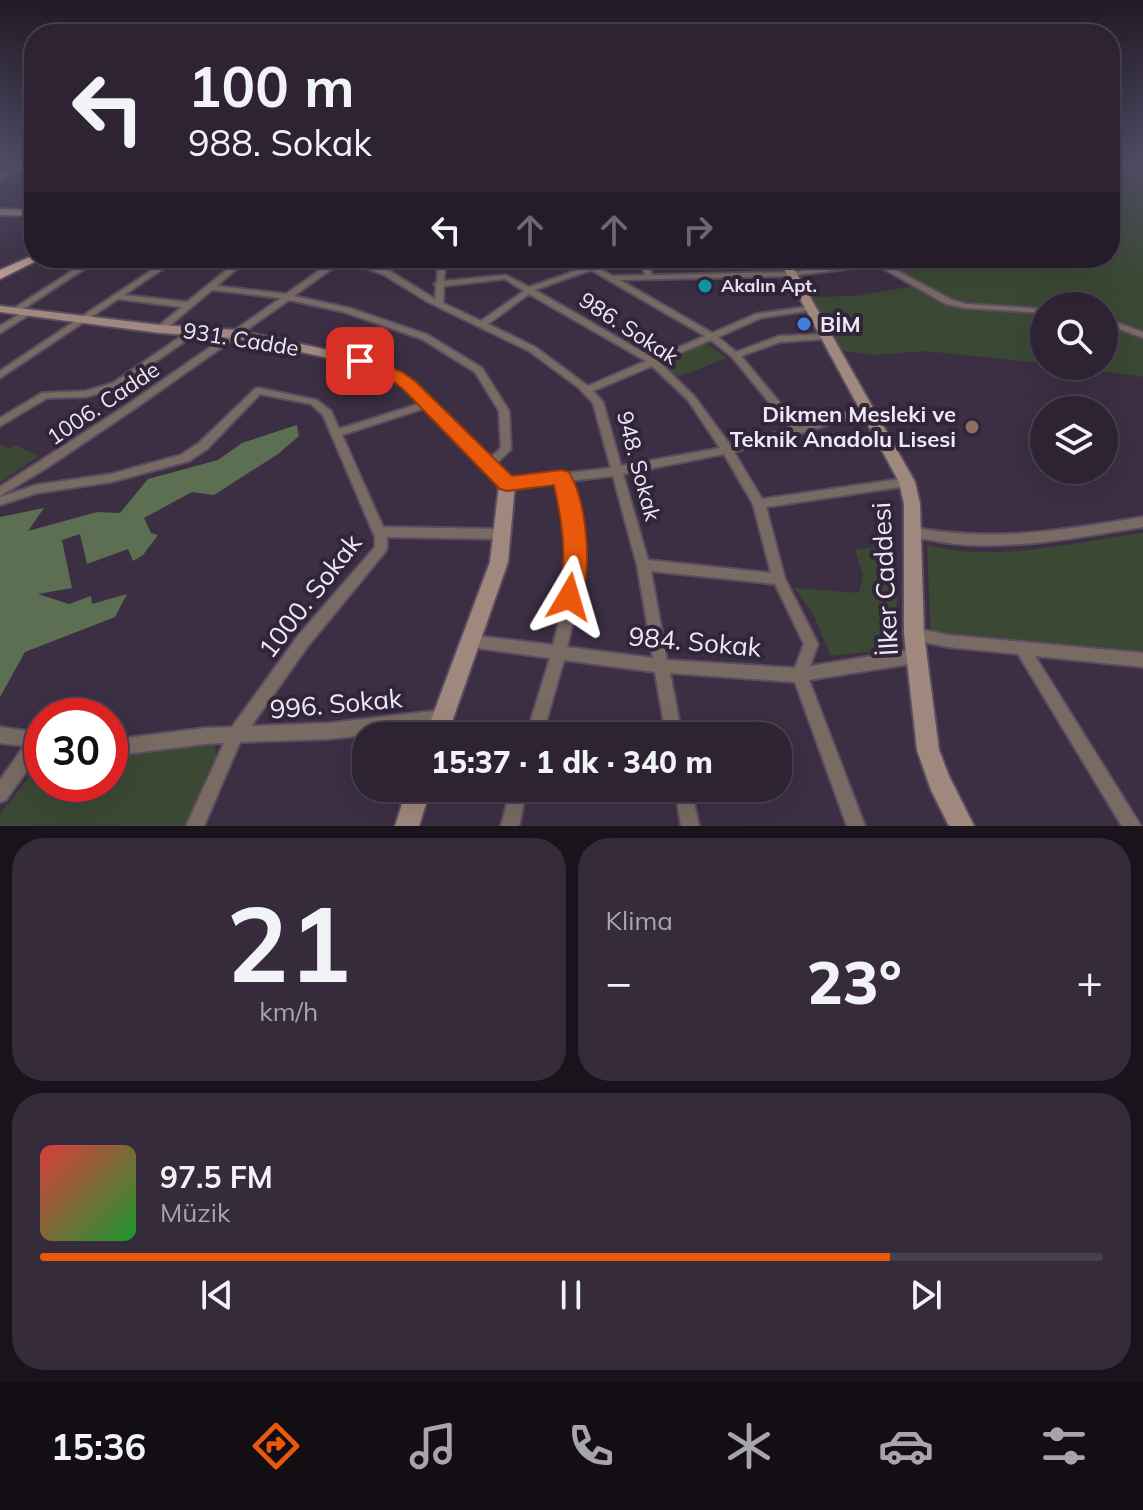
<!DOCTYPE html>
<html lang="tr">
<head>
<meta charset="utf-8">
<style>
	body { margin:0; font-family:Mulish,sans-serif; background:#352b3b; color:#f1f3f6; height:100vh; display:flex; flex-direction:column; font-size:30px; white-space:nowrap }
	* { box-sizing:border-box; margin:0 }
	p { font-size:26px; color:#a7a4ac }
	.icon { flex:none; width:44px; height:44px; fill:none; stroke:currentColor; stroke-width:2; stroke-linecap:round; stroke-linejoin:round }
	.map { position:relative; height:826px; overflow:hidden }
	.details { display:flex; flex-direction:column; gap:12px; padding:12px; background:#19131c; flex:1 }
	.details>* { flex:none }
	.top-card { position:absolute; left:24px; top:24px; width:1096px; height:244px; border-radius:32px; box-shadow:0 8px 32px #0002,0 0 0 2px #48404e; background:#2d2333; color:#f1f3f6; overflow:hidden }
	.controls { position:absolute; left:1030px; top:292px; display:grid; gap:16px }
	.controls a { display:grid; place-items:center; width:88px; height:88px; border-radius:50%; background:#2d2333; box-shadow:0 8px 32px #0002,0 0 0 2px #48404e; font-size:40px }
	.speed { position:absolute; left:24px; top:698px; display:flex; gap:16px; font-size:40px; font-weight:700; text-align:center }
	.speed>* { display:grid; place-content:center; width:104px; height:104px; border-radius:50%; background:#2d2333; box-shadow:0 8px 32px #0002,0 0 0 2px #48404e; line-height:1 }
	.speed .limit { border:12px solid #d22; background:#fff; color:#111 }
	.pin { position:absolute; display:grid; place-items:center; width:68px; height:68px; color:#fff; margin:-34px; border-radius:16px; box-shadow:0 4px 12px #0006 }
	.me { position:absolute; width:88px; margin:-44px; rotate:7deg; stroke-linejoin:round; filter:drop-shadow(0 0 6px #0008) }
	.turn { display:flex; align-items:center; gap:28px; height:168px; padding:0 32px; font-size:36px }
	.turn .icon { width:104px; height:104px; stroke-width:2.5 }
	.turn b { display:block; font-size:56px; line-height:68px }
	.lanes { display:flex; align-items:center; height:76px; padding:0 32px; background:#0003; justify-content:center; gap:40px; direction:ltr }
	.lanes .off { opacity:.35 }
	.big { font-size:60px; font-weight:800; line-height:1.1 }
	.details .widget { flex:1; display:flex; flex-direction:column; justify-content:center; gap:12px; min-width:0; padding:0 28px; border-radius:32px; background:#352b3b }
	.details .dial { align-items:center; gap:0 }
	.dial b { font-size:104px; line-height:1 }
	.song { display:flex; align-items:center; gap:24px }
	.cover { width:96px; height:96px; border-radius:12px; background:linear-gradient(135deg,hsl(0 70% 55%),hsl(130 70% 35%)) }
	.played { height:8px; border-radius:4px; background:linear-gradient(90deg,#ea580c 80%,#48404e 80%) }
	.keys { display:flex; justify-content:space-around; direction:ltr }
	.heat { display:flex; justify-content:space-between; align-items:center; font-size:44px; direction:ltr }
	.details .tiles { flex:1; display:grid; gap:12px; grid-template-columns:1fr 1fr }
	.widget:last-child { grid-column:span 2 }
	.trip { position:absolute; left:352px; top:722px; width:440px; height:80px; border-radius:32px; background:#2d2333; box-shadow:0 8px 32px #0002,0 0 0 2px #48404e; font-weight:800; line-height:80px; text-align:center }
	.dock { display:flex; height:128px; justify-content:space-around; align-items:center; background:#120e14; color:#a7a4ac }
	.dock .icon { width:56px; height:56px }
	.dock .active { color:#ea580c }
	.dock b { font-size:36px; color:#f1f3f6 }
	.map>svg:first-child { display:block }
	.green { fill:#3b4934 }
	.forest { fill:#5c6f53 }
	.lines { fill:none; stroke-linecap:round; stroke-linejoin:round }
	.street-casing { stroke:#594d60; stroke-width:4 }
	.secondary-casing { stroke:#594d60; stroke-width:4 }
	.primary-casing { stroke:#594d60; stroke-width:4 }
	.street { fill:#7a6a64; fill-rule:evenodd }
	.secondary { fill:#a0887f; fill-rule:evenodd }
	.primary { fill:#be9e92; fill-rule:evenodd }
	.route { fill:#ea580c; stroke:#983908; stroke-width:2 }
	.culture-dot { fill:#0f9aa8; stroke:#312539; stroke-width:3 }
	.shop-dot { fill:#3f7fe0; stroke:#312539; stroke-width:3 }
	.education-dot { fill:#8d6e63; stroke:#312539; stroke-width:3 }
	.labels { text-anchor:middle; stroke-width:8; stroke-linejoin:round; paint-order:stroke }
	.far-poi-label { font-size:18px; font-weight:bold; fill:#f0e8f6; stroke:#312539; text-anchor:start }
	.poi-label { font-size:22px; font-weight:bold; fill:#f0e8f6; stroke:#312539; text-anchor:start }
	.street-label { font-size:22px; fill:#f0e8f6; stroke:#312539 }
	.near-street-label { font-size:26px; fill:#f0e8f6; stroke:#312539 }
</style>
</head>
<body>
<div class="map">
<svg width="1143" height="826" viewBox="0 0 1143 826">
	<rect width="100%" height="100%" fill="#3c2f44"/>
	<g class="green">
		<polygon points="1110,164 1143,164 1143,377 1069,366 1104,366 1104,306 1044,306 1044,363 925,351 873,355 838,350 811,297 856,296 919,285 887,266 929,258 1110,258"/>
		<polygon points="745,258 848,258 856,267 755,275"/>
		<polygon points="705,343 727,358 678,377 665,366 664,363"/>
		<polygon points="0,444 9,449 15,445 39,456 0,482"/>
		<path d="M1143,533V657L931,635L927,545C997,563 1073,542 1143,533Z"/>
		<polygon points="895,547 897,603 893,649 831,656 812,612 794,588 859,593 863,576 855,549"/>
		<polygon points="204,741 214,745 217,753 188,826 0,826 0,814 42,761 42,784 110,784 110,757"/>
	</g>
	<polygon class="forest" points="297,425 299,436 278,454 214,495 192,492 144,518 151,533 158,535 143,555 133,561 128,549 87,564 80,534 62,540 72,588 38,594 69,604 91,596 92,604 127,594 115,617 25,652 0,697 0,517 44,508 28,531 97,512 120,513 148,479 218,460 242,443"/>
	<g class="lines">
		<g class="street-casing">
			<g id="street">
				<polygon points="23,164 29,164 0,180 0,176"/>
				<polygon points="92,258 101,258 17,313 11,313 10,311"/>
				<path d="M170,258H179L124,295L187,302L241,258H249L217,286L286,294L337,258H353L360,261L364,259L446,258L444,281L506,275L529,287L592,265L613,276L645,275L640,258H648L652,275L792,272L873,261L870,258H878L881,260L900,258H921L917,260L885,264L952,300L966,304L1044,309V313L966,308L946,304L877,265L792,276L620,280L712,333L756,314L812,306L816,308L812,310L761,318L718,337L736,352L779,336L828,334L829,336L825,339L780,342L741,356L800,427L867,406L872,409L871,411L802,433L734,452L762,499L907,478L911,479L913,482L911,485L907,486L766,507L785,579L818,644L810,666L916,649L921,651L923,656L921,661L916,663L809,680L865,826H847L795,682L670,673L682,736H666L655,672L564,660L542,736H526L550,658L470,647L465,646L463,641L465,636L470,635L553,645C570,583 574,545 558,482L507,488L503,487L501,484L503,481L507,480L611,468L593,403L579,388L529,351L428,302L384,275L344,260L294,296L349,308L428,335L482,368L509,411L511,449L493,467H485L484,464L501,448L499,411L475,372L422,339L344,312L289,300L134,409L48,467L0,496V487L127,405L281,298L212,290L163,331H157V327L182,307L118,299L0,378V371ZM438,261L437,282L434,284L436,286L435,299L390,271L367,263ZM591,270L705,336L653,358L535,290ZM505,279L524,291L481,321L443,303L444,286ZM529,294L646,361L588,386L535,347L488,324ZM711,340L732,357L791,429L730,445L694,396L659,362ZM652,366L688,400L720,448L621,466L603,402L593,391ZM724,454L753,504L771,573L648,560L623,474ZM613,476L637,565L653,658L567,647C583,583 586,545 569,481ZM651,571L775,584L804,644L795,668L667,660Z"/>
				<polygon points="25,311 28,311 32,313 0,333 0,326"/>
				<polygon points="1104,318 1143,332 1143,338 1104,323"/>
				<polygon points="195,327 199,330 198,332 119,387 86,397 47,398 0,426 0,418 42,393 86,391 113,383"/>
				<polygon points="258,388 317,400 331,411 339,429 425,402 431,402 433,404 431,406 342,435 383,527 503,529 507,531 509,534 507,537 503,539 387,537 387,548 385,552 308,646 251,726 330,723 442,710 447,713 450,718 447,723 442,726 330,739 240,742 204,826 186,826 224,743 205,744 110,756 110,740 205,728 232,727 298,636 375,547 375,537 323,415 311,404 260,394 207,449 189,461 111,482 37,493 0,505 0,497 36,485 111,474 181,455 199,443 255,389"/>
				<path d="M1143,517V527C1085,536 1027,548 968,545C949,544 931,540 912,537L908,535L906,532L908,529L912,527C994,543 1062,530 1143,517Z"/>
				<polygon points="914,628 948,635 1143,653 1143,667 1035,656 1141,826 1122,826 1018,654 948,647 914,640 909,638 907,634 909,630"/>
				<polygon points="0,727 42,733 42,749 6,800 0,802 0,780 24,746 0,743"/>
				<polygon points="511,788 527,788 519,826 501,826"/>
				<polygon points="675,788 691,788 699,826 681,826"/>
			</g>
		</g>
		<g class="secondary-casing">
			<g id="secondary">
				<polygon points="0,209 34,210 34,216 0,215"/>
				<polygon points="778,258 788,258 915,482 920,504 924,634 939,750 949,776 974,826 949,826 931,790 917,750 904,634 904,504 899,482"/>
				<polygon points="0,306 160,325 237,330 364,358 401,373 415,382 515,484 508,562 447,736 425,736 490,562 499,485 405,388 391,379 356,364 237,338 160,333 0,312"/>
				<polygon points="407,788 431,788 419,826 395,826"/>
			</g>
		</g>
		<g class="primary-casing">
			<polygon id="primary" points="34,255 34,258 40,258 38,260 0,279 0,270"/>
		</g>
		<use href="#street" class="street"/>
		<use href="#secondary" class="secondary"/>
		<use href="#primary" class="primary"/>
	</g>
	<linearGradient id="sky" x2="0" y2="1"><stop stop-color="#211a25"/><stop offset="0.59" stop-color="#504d67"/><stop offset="1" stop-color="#504d67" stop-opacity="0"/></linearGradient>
	<rect width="1143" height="279" fill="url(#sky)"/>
	<path class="route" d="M360,356L402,372L416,382L512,476L562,470L569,472C587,503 594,572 578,604L569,607L561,604C555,592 562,580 563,567C565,539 560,512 554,485L507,491L500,489L403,389L390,379L355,364L352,361Z"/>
	<circle class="culture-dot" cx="705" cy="286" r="8"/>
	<circle class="shop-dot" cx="804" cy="324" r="8"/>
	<circle class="education-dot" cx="972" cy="427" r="8"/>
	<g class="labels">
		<g class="far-poi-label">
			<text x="721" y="292">Akalın Apt.</text>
		</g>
		<g class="poi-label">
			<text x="820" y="332">BİM</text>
			<text x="956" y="422" text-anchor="end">Dikmen Mesleki ve<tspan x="956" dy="25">Teknik Anadolu Lisesi</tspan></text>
		</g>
		<g class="street-label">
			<text transform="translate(629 328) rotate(33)" y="8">986. Sokak</text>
			<text transform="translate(241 339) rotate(9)" y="8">931. Cadde</text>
			<text transform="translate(103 403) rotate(-34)" y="8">1006. Cadde</text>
			<text transform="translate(639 466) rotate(75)" y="8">948. Sokak</text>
		</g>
		<g class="near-street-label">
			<text transform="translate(885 579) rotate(-93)" y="9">İlker Caddesi</text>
			<text transform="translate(310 596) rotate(-52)" y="9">1000. Sokak</text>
			<text transform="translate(695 642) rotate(5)" y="9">984. Sokak</text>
			<text transform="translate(336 704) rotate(-5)" y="9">996. Sokak</text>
		</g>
	</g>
</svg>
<div class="controls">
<a><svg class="icon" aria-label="search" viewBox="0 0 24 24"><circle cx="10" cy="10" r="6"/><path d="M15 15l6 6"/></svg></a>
<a><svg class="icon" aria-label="layers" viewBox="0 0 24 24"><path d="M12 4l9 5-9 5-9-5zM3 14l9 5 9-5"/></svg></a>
</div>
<div class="speed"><div class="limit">30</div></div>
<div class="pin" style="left:360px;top:361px;background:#d93025"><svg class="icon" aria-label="arrive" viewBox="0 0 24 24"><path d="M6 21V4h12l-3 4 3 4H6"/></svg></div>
<svg class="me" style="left:569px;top:597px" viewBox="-20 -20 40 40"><path d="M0-17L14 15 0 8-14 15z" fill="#ea580c" stroke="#fff" stroke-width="4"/></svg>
<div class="trip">15:37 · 1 dk · 340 m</div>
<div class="top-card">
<div class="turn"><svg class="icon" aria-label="left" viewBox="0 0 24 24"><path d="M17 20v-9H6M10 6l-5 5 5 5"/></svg><div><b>100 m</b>988. Sokak</div></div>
<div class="lanes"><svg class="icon" aria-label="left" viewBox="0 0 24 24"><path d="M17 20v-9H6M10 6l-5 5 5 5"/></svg><svg class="icon off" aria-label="ahead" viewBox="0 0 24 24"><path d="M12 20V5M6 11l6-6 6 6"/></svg><svg class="icon off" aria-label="ahead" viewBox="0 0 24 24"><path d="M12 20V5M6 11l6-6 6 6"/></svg><svg class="icon off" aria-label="right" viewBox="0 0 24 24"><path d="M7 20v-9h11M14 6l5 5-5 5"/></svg></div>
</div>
</div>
<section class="details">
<div class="tiles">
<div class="widget dial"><b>21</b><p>km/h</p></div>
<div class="widget"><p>Klima</p>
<div class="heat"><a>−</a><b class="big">23°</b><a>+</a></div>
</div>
<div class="widget">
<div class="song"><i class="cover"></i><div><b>97.5 FM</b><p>Müzik</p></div></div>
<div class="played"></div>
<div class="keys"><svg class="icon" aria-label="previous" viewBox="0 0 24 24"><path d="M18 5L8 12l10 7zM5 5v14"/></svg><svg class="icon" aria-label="pause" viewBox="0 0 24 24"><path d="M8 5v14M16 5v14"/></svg><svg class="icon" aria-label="next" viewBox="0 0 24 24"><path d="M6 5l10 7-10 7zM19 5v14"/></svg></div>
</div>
</div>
</section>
<nav class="dock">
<b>15:36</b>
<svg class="icon active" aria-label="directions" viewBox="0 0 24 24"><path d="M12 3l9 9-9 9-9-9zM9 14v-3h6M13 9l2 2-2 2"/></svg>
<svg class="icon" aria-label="music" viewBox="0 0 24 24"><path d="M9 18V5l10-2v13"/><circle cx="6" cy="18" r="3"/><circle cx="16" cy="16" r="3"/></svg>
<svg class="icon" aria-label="phone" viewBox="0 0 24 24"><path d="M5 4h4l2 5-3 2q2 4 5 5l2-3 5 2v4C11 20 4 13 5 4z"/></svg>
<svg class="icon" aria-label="climate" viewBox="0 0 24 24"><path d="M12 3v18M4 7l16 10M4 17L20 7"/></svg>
<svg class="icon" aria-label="car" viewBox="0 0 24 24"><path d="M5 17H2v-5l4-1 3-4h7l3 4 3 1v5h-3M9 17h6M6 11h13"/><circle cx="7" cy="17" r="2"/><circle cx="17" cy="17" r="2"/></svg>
<svg class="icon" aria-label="filters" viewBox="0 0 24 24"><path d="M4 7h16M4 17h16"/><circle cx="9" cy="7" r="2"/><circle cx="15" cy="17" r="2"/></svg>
</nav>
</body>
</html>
